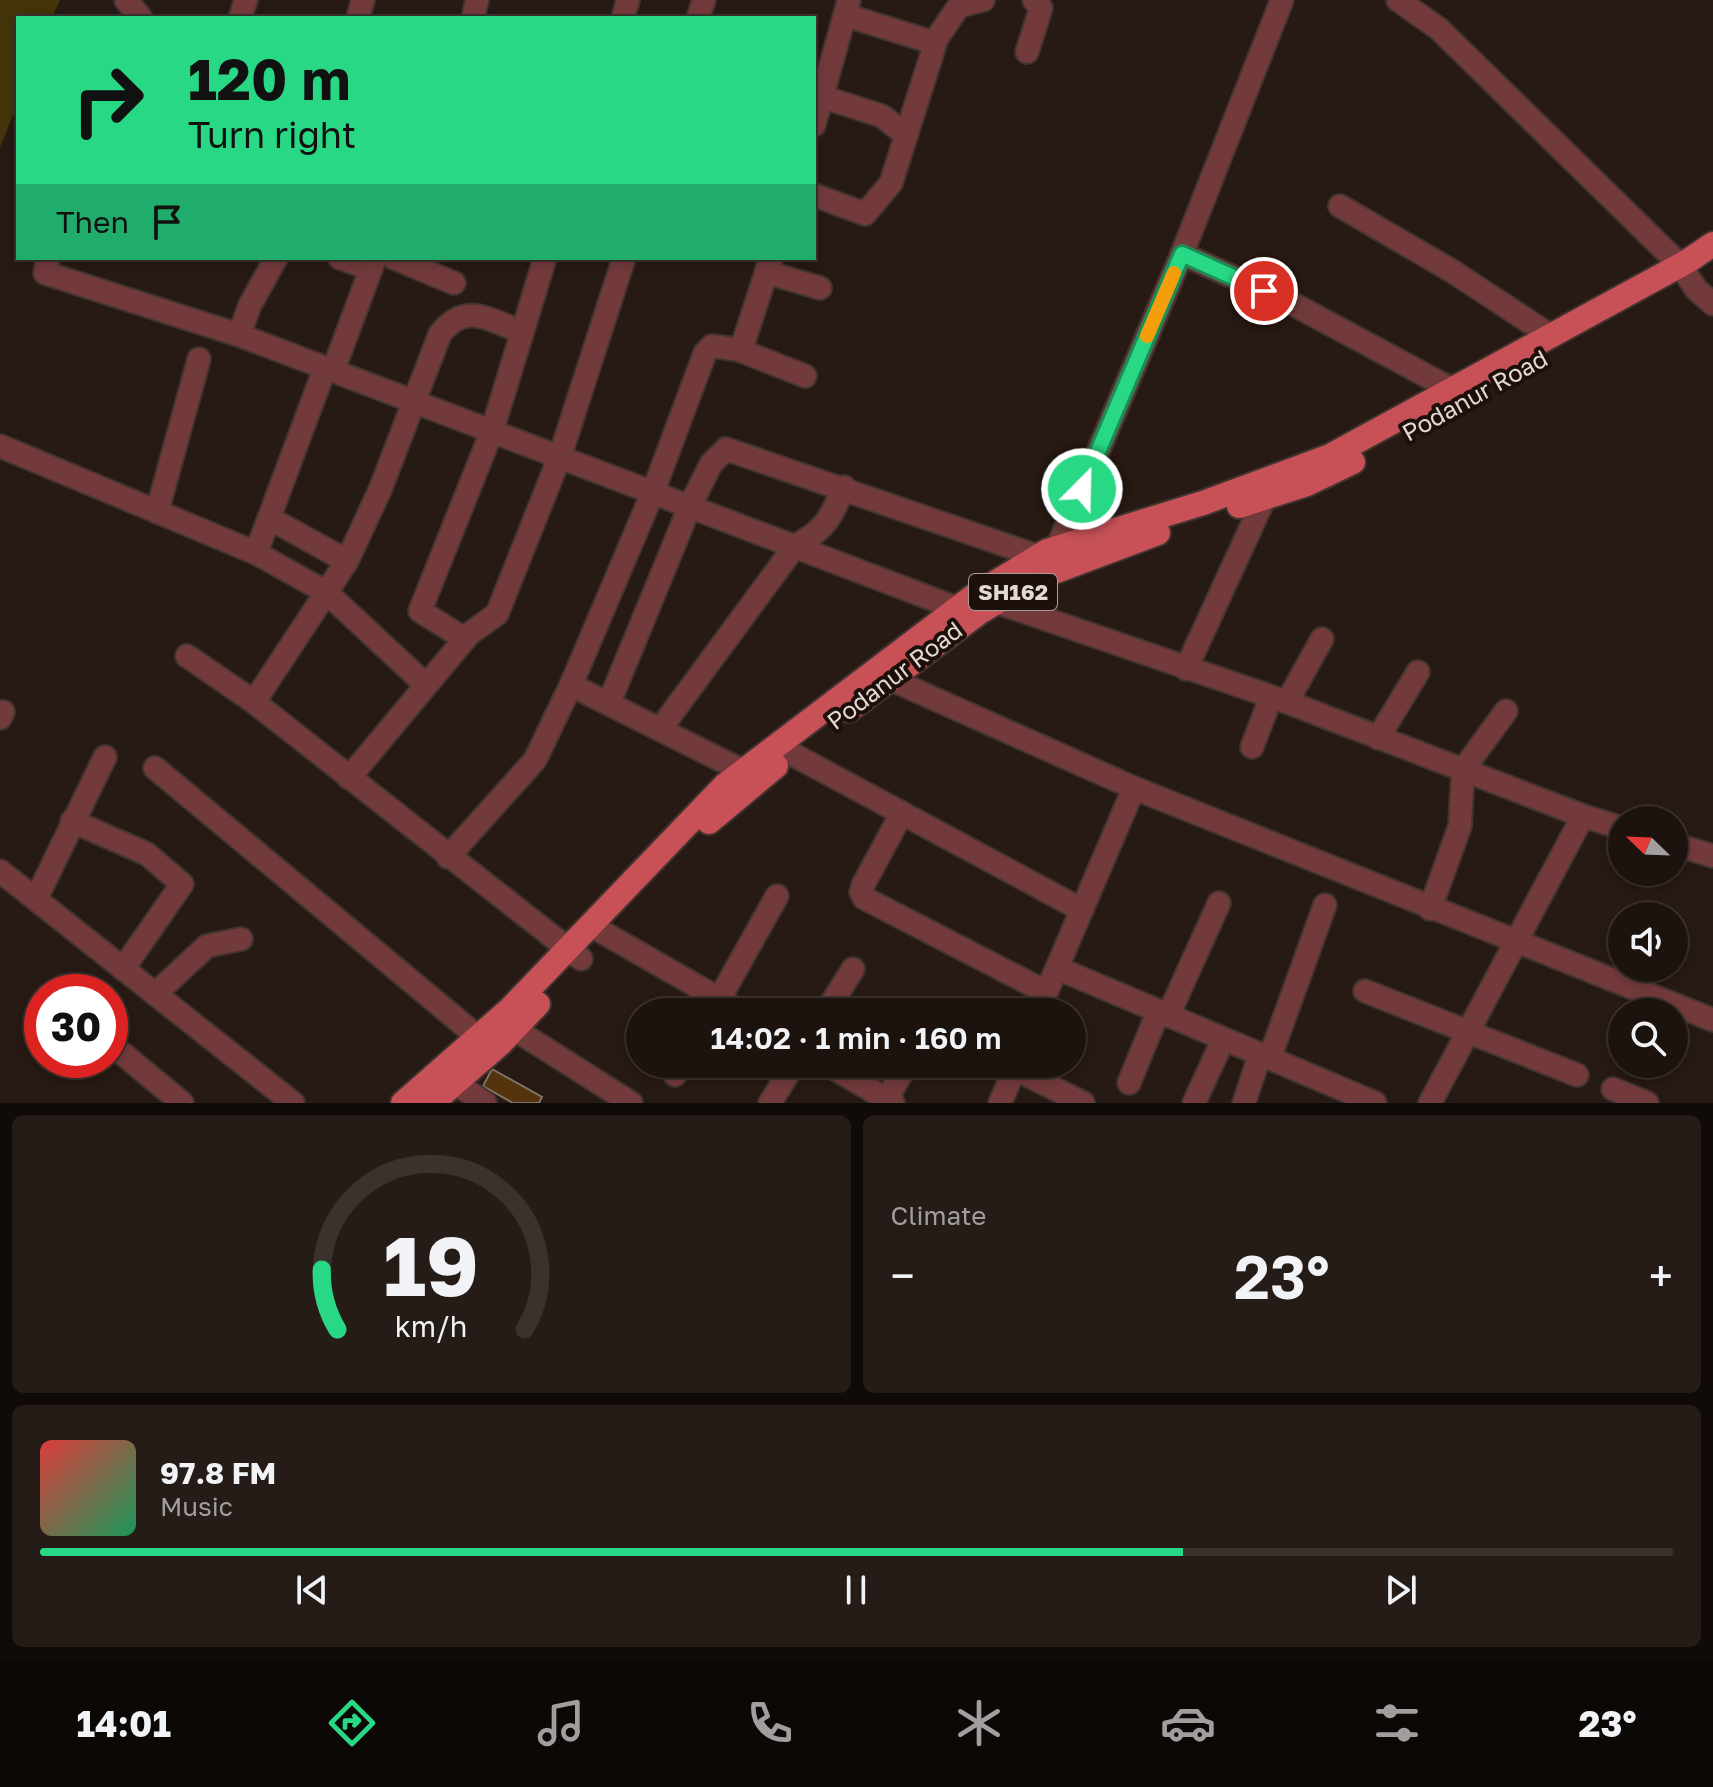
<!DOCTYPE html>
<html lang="en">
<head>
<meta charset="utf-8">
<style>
	body { margin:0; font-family:"Golos Text",sans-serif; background:#251c17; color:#f1f3f6; height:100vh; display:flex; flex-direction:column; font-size:30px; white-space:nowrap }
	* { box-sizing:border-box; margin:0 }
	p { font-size:26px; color:#a09e9e }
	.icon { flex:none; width:44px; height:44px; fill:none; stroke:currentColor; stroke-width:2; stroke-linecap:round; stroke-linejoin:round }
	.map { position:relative; height:1103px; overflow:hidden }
	.drawer { display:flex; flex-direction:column; gap:12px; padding:12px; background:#100a08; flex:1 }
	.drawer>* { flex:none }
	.top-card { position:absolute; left:16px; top:16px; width:800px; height:244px; border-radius:0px; box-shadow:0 4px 12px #0003,0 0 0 2px #3b322e; background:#29d885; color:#111; overflow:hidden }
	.needle { width:52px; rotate:293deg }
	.buttons { position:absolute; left:1608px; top:806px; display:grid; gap:16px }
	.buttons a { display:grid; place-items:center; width:80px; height:80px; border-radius:50%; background:#1d130e; box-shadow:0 4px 12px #0003,0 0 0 2px #3b322e; font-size:40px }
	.speed { position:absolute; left:24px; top:974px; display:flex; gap:16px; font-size:40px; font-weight:700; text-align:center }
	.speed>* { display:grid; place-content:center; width:104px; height:104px; border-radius:50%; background:#1d130e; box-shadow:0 4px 12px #0003,0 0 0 2px #3b322e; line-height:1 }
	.speed .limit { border:12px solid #d22; background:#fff; color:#111 }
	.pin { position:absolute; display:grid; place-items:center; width:68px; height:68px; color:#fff; margin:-34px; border:4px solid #fff; border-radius:50%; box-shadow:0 2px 8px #0007 }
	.me { position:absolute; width:88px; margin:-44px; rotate:23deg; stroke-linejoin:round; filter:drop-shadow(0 0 6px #0008) }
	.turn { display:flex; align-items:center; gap:28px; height:168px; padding:0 40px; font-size:36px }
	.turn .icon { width:104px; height:104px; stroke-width:2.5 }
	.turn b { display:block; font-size:56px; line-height:68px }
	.then { display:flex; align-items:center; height:76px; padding:0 40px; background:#0003; gap:16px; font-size:30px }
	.big { font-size:60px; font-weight:600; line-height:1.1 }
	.drawer .card { flex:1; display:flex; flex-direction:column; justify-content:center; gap:12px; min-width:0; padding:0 28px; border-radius:12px; background:#251c17 }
	.drawer .dial { align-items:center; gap:0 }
	.dial svg { height:208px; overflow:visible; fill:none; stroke:#3b322e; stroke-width:7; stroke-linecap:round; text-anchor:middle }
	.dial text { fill:#f1f3f6; stroke:none }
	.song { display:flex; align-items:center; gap:24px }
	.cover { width:96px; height:96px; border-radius:12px; background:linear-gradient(135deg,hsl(0 70% 55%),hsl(150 70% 35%)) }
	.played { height:8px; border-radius:4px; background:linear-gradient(90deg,#29d885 70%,#3b322e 70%) }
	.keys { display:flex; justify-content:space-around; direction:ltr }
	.heat { display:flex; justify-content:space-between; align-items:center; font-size:44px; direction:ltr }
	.drawer .tiles { flex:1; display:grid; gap:12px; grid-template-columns:1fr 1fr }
	.card:last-child { grid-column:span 2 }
	.trip { position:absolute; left:626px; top:998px; width:460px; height:80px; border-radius:40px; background:#1d130e; box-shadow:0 4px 12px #0003,0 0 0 2px #3b322e; font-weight:600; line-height:80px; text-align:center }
	.tab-bar { display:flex; height:128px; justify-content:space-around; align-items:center; background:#0c0806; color:#a09e9e }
	.tab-bar .icon { width:56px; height:56px }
	.tab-bar .current { color:#29d885 }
	.tab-bar b { font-size:36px; color:#f1f3f6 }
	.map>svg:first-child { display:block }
	.green { fill:#433409 }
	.building { fill:#55340d; stroke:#807366; stroke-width:2 }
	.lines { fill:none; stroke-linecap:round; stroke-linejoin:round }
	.minor-casing { stroke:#41342e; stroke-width:26 }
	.major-casing { stroke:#41342e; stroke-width:28 }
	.minor { stroke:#733a3b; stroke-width:22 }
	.major { stroke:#c75157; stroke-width:24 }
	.route-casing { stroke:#1b8c56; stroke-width:20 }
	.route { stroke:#29d885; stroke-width:14 }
	.slow { stroke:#f59e0b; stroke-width:14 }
	.labels { text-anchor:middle; stroke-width:8; stroke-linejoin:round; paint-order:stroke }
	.shield { fill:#1d100b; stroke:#a79c98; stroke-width:2 }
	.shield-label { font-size:22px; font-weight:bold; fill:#e2d8d4 }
	.street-label { font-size:24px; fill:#e2d8d4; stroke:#1d100b }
</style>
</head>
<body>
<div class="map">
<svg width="1713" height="1103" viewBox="0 0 1713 1103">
	<rect width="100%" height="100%" fill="#271913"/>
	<polygon class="green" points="0,0 60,0 52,18 18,18 18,103 0,148"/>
	<polygon class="building" points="492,1069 542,1097 539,1103 513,1103 483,1086"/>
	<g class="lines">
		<g class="minor-casing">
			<g id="minor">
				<polyline points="126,0 141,18"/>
				<polyline points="1398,0 1439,29 1680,265 1696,289 1713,304"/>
				<polyline points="845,15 935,43"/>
				<polyline points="240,18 246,0"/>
				<polyline points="358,18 363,0"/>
				<polyline points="473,18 477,0"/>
				<polyline points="623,18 628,0"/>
				<polyline points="698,18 704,0"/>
				<polyline points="1027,52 1041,8 1034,0"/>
				<polyline points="823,97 882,116 906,135"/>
				<polyline points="814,125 849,0"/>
				<polyline points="814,195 865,214 891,183 937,38 959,6 983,0"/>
				<polyline points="1340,206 1452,271 1551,336"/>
				<polyline points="1182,254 1291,303 1453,390"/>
				<polyline points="48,258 45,273 239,335 956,608 966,621"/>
				<polyline points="340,258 371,269"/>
				<polyline points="394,258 454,283"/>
				<polyline points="766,272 820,288"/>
				<path d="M522,332C489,320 466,301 440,334L380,490L347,561L254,702L581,959"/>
				<polyline points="239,335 250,305 276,258"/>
				<polyline points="739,350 805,376"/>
				<polyline points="333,371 375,258"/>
				<polyline points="0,446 256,553 325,368"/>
				<polyline points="157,512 199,359"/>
				<polyline points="269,518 347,561"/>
				<polyline points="1057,548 1182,254 1282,0"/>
				<polyline points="256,553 326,592 426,685"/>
				<polyline points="996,602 1287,702 1583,816 1430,1103"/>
				<polyline points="465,639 420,611 492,431 545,258"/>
				<polyline points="187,656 254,702"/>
				<polyline points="1186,669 1265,497"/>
				<polyline points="890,679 1134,788 1038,1012"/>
				<polyline points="571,685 743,771"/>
				<polyline points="1287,702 1322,639"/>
				<polyline points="609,703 690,506 711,464 726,449 1037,556"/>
				<polyline points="0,718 3,712"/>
				<path d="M661,728L795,546C825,530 831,518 844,487"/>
				<polyline points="1378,738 1418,672"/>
				<polyline points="1252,747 1271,697"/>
				<polyline points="792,754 1082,910"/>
				<polyline points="155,768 478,1037"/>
				<polyline points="349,778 469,634 497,614 560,456 624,258"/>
				<polyline points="1134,788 1713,1020"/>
				<polyline points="902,813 863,885 861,892 864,898 1046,992"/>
				<polyline points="1583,816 1622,828"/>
				<polyline points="72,821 147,854 182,884 123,969"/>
				<polyline points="1674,844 1713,856"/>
				<polyline points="448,857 535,760 571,685 653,492 705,353 712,346 741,350 771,258"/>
				<polyline points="0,871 293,1103"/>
				<polyline points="36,899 105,757"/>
				<polyline points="1430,909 1460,826 1463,770 1506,711"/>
				<polyline points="590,925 742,1012"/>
				<polyline points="1057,968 1375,1103"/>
				<polyline points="1365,991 1577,1075"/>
				<polyline points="155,994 207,946 241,939"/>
				<polyline points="712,1012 777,896"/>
				<polyline points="826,1012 853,969"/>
				<polyline points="1168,1016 1219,903"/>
				<polyline points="514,1029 631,1103"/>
				<polyline points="123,1054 182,1103"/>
				<polyline points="1270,1057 1325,905"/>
				<polyline points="827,1064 893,1103"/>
				<polyline points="1015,1069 1083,1103"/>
				<polyline points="675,1075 681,1064"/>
				<polyline points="455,1083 485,1103"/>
				<polyline points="1129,1083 1158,1012"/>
				<polyline points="1613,1089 1647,1103"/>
				<polyline points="770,1103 794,1064"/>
				<polyline points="884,1103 907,1064"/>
				<polyline points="1000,1103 1017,1064"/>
				<polyline points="1194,1103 1223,1040"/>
				<polyline points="1244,1103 1260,1054"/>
			</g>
		</g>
		<g class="major-casing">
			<g id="major">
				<polyline points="1239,506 1307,484 1353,462"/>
				<polyline points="849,710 980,612 1035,579 1158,533"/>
				<polyline points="709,822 776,766"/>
				<polyline points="403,1103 510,1009 725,785 975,595 1047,551 1203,503 1330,456 1688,261 1713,244"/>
				<polyline points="432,1103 500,1044 538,1004"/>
			</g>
		</g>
		<use href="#minor" class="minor"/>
		<use href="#major" class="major"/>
	</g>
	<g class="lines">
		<g class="route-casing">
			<polyline id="route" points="1082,489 1182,254 1264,291"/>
		</g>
		<use href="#route" class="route"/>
		<polyline class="slow" points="1147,336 1174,273"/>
	</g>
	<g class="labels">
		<rect class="shield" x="969" y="574" width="88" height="36" rx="6"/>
		<g class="shield-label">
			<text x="1013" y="600">SH162</text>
		</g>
		<g class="street-label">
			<text transform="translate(1475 396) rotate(-29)" y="8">Podanur Road</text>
			<text transform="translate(895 676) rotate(-37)" y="8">Podanur Road</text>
		</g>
	</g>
</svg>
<div class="buttons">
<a><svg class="needle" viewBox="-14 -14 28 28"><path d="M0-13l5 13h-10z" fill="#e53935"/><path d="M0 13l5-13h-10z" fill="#a09e9e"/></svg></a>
<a><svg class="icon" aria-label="sound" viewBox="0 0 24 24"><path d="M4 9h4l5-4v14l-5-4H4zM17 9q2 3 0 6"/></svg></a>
<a><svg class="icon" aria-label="search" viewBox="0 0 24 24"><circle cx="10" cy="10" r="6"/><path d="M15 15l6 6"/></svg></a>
</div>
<div class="speed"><div class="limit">30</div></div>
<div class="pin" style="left:1264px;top:291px;background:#d93025"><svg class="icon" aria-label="arrive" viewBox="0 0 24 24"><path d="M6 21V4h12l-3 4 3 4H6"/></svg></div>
<svg class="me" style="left:1082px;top:489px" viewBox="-20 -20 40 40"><circle r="17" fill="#29d885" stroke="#fff" stroke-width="3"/><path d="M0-11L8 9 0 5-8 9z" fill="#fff"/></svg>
<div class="trip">14:02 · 1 min · 160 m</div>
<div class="top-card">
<div class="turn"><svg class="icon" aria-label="right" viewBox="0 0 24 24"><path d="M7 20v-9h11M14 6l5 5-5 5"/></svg><div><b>120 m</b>Turn right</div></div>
<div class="then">Then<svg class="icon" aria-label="arrive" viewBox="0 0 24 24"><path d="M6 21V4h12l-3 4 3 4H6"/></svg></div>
</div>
</div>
<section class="drawer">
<div class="tiles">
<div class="card dial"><svg viewBox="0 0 100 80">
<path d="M14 69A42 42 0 1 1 86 69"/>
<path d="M14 69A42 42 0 0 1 8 46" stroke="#29d885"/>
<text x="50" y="56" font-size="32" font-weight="700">19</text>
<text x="50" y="72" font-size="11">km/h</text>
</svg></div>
<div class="card"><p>Climate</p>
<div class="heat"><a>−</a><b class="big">23°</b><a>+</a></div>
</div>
<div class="card">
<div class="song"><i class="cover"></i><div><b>97.8 FM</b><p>Music</p></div></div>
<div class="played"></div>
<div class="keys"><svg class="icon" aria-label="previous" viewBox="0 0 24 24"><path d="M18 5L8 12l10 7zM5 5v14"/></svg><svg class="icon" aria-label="pause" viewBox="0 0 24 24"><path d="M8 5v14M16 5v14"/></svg><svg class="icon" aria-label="next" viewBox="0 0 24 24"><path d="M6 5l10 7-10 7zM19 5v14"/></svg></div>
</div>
</div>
</section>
<nav class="tab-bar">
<b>14:01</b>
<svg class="icon current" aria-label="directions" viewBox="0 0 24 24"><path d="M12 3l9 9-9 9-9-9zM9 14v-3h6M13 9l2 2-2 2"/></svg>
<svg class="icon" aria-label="music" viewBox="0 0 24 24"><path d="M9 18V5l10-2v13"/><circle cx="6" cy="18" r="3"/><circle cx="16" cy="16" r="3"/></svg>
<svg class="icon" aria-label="phone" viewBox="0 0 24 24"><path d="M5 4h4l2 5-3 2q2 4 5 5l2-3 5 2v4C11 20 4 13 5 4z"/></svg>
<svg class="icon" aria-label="climate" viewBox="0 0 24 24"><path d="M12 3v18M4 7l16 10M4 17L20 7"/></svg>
<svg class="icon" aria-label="car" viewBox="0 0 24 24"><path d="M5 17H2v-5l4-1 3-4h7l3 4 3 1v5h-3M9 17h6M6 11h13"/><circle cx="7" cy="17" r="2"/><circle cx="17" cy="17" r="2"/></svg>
<svg class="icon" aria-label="filters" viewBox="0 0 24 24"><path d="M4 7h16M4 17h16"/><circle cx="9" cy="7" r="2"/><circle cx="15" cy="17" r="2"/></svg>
<b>23°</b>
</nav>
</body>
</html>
